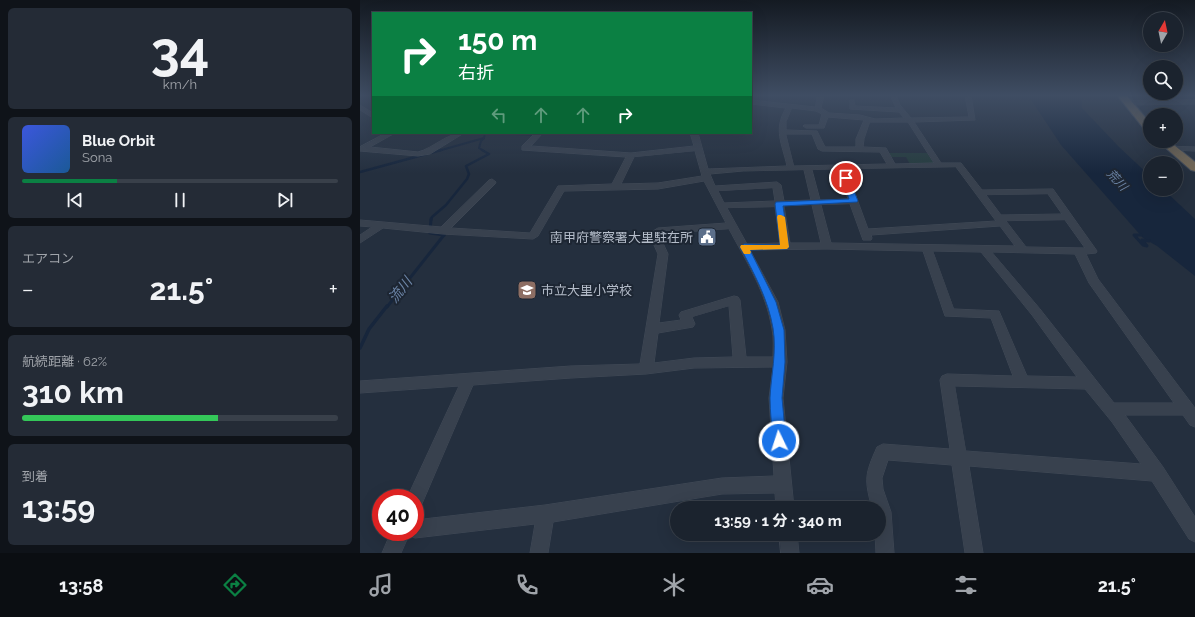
<!DOCTYPE html>
<html lang="ja">
<head>
<meta charset="utf-8">
<style>
	body { margin:0; font-family:Raleway,"Noto Sans JP",sans-serif; background:#242b36; color:#f1f3f6; height:100vh; display:flex; flex-direction:column; font-size:15px; white-space:nowrap }
	* { box-sizing:border-box; margin:0 }
	p { font-size:13px; color:#a0a4aa }
	.icon { flex:none; width:22px; height:22px; fill:none; stroke:currentColor; stroke-width:2; stroke-linecap:round; stroke-linejoin:round }
	.map { position:relative; flex:1; overflow:hidden }
	.details { display:flex; flex-direction:column; gap:8px; padding:8px; background:#0f1319; width:360px }
	.details>* { flex:none }
	.top-card { position:absolute; left:12px; top:12px; width:380px; height:122px; border-radius:0px; box-shadow:0 4px 16px #0002,0 0 0 1px #39404a; background:#0b8043; color:#fff; overflow:hidden }
	.needle { width:26px; rotate:9deg }
	.fabs { position:absolute; left:783px; top:12px; display:grid; gap:8px }
	.fabs a { display:grid; place-items:center; width:40px; height:40px; border-radius:50%; background:#1b232e; box-shadow:0 4px 16px #0002,0 0 0 1px #39404a; font-size:20px }
	.speed { position:absolute; left:12px; top:489px; display:flex; gap:8px; font-size:20px; font-weight:700; text-align:center }
	.speed>* { display:grid; place-content:center; width:52px; height:52px; border-radius:50%; background:#1b232e; box-shadow:0 4px 16px #0002,0 0 0 1px #39404a; line-height:1 }
	.speed .limit { border:6px solid #d22; background:#fff; color:#111 }
	.pin { position:absolute; display:grid; place-items:center; width:34px; height:34px; color:#fff; margin:-17px; border:2px solid #fff; border-radius:50%; box-shadow:0 1px 4px #0007 }
	.me { position:absolute; width:44px; margin:-22px; rotate:356deg; stroke-linejoin:round; filter:drop-shadow(0 0 3px #0008) }
	.turn { display:flex; align-items:center; gap:14px; height:84px; padding:0 20px; font-size:18px }
	.turn .icon { width:52px; height:52px; stroke-width:2.5 }
	.turn b { display:block; font-size:28px; line-height:34px }
	.lanes { display:flex; align-items:center; height:38px; padding:0 20px; background:#0003; justify-content:center; gap:20px; direction:ltr }
	.lanes .off { opacity:.35 }
	.big { font-size:30px; font-weight:700; line-height:1.1 }
	.details .card { flex:1; display:flex; flex-direction:column; justify-content:center; gap:6px; min-width:0; padding:0 14px; border-radius:6px; background:#242b36 }
	.details .dial { align-items:center; gap:0 }
	.dial b { font-size:52px; line-height:1 }
	.song { display:flex; align-items:center; gap:12px }
	.cover { width:48px; height:48px; border-radius:6px; background:linear-gradient(135deg,hsl(230 70% 55%),hsl(210 70% 35%)) }
	.played { height:4px; border-radius:2px; background:linear-gradient(90deg,#0b8043 30%,#39404a 30%) }
	.keys { display:flex; justify-content:space-around; direction:ltr }
	.heat { display:flex; justify-content:space-between; align-items:center; font-size:22px; direction:ltr }
	.charge { height:6px; border-radius:3px; background:linear-gradient(90deg,#34c759 62%,#39404a 0) }
	.trip { position:absolute; left:310px; top:501px; width:216px; height:40px; border-radius:20px; background:#1b232e; box-shadow:0 4px 16px #0002,0 0 0 1px #39404a; font-weight:700; line-height:40px; text-align:center }
	.tabs { display:flex; height:64px; justify-content:space-around; align-items:center; background:#0b0e12; color:#a0a4aa }
	.tabs .icon { width:28px; height:28px }
	.tabs .on { color:#0b8043 }
	.tabs b { font-size:18px; color:#f1f3f6 }
	main { display:flex; flex:1; min-height:0 }
	.map>svg:first-child { display:block }
	.green { fill:#263c3f }
	.water { fill:#17263c }
	.lines { fill:none; stroke-linecap:round; stroke-linejoin:round }
	.stream-far3 { stroke:#17263c; stroke-width:2 }
	.stream-far2 { stroke:#17263c; stroke-width:2.5 }
	.stream-far1 { stroke:#17263c; stroke-width:3 }
	.stream { stroke:#17263c; stroke-width:3.5 }
	.minor-casing { stroke:#414a57; stroke-width:1 }
	.highway-casing { stroke:#434c59; stroke-width:2 }
	.minor { fill:#38414e; fill-rule:evenodd }
	.highway { fill:#746855; fill-rule:evenodd }
	.route { fill:#1a73e8; stroke:#114b97 }
	.slow { fill:#f59e0b }
	.labels { text-anchor:middle; stroke-width:4; stroke-linejoin:round; paint-order:stroke }
	.far-water-label { font-size:12px; font-style:italic; fill:#6d86a8; stroke:#1d2633 }
	.poi-label { font-size:13px; fill:#b4bcc9; stroke:#1d2633; text-anchor:end }
	.water-label { font-size:14px; font-style:italic; fill:#6d86a8; stroke:#1d2633 }
</style>
</head>
<body>
<main>
<section class="details">
<div class="card dial"><b>34</b><p>km/h</p></div>
<div class="card">
<div class="song"><i class="cover"></i><div><b>Blue Orbit</b><p>Sona</p></div></div>
<div class="played"></div>
<div class="keys"><svg class="icon" aria-label="previous" viewBox="0 0 24 24"><path d="M18 5L8 12l10 7zM5 5v14"/></svg><svg class="icon" aria-label="pause" viewBox="0 0 24 24"><path d="M8 5v14M16 5v14"/></svg><svg class="icon" aria-label="next" viewBox="0 0 24 24"><path d="M6 5l10 7-10 7zM19 5v14"/></svg></div>
</div>
<div class="card"><p>エアコン</p>
<div class="heat"><a>−</a><b class="big">21.5°</b><a>+</a></div>
</div>
<div class="card"><p>航続距離 · 62%</p><b class="big">310 km</b><div class="charge"></div></div>
<div class="card"><p>到着</p><b class="big">13:59</b></div>
</section>
<div class="map">
<svg width="835" height="553" viewBox="0 0 835 553">
	<rect width="100%" height="100%" fill="#242f3e"/>
	<polygon class="green" points="529,153 567,153 575,165 551,166 546,157 531,157"/>
	<polygon class="water" points="668,95 721,95 722,108 759,147 790,176 790,189 803,189 835,219 835,276 797,246 783,238 701,145"/>
	<g class="lines">
		<g class="stream-far3">
			<polyline points="125,133 180,135 183,133"/>
			<polyline points="78,151 124,138 125,133"/>
			<polyline points="124,151 119,148 121,141 124,138"/>
		</g>
		<g class="stream-far2">
			<polyline points="0,172 81,150"/>
			<polyline points="71,220 72,217 86,205 107,179 109,174 106,166 129,154 122,150"/>
		</g>
		<g class="stream-far1">
			<polyline points="71,219 70,233 84,235"/>
			<polyline points="781,235 774,235 783,245 787,246 782,240 789,241"/>
			<polyline points="27,307 84,235"/>
		</g>
		<polyline class="stream" points="0,348 9,329 27,306"/>
		<g class="minor-casing">
			<g id="minor">
				<path d="M458,95H464L461,108L469,113L500,115L515,119L544,118L539,112L490,109V100H494L495,106L536,108L530,95H536L540,105L551,118L609,117L605,95H611L615,120L554,122L581,163H601L622,190L693,189L737,251L736,253L726,254L738,279L835,408V427L830,425L823,415H765L803,467L835,517V542L829,539L792,481L609,466L623,553H605L592,465L528,460L522,478L523,489L531,512L534,553H516L515,534H519V508H512C504,479 505,474 517,447L523,444L590,449L580,380L582,376L587,374L653,376L631,318L585,316L563,251L467,249L390,250L418,302L425,330L427,362L423,398L434,508H416L415,493L362,494L193,522L188,553H170L175,524L55,538L49,535L41,553H22L31,532H55V520L185,505L362,478L414,476L409,398L413,367L334,368L286,374L211,378L113,385L61,506L55,509V498H47L99,386L0,393V381L211,366L280,364L298,254L293,243V231L298,228L366,223L344,181L298,189L204,191L178,236L173,239L83,234L23,228L0,243V235L12,227L0,226V220L81,227L129,180L132,179L136,182L135,184L91,228L170,233L198,186L252,184L266,157L162,150V146L175,133H183L171,146L271,153L334,146L330,133H338L348,169L427,166C422,143 413,130 426,108L391,104V100L455,107ZM432,108L456,111L462,114L459,125H444L443,126L446,128H464L468,117L504,120L496,139V147H465L457,131L426,130V122ZM510,122H548L574,163L535,164L526,148L503,147L504,139ZM426,134H452L458,149L462,151L520,152L527,164L434,166ZM335,151L342,176L298,183L261,184L274,157ZM596,167L636,221L508,229L486,169ZM478,169L488,199L460,200L452,170ZM444,170L451,200L424,201L421,185L417,182L355,186L350,174L383,171ZM413,188L415,201L364,203L358,191ZM688,194L702,214L641,215L626,195ZM490,204L503,240H511L512,238L511,235L640,226L655,246L471,243L461,205ZM452,205L461,243H430L424,206ZM415,207L420,243L387,244L367,208ZM705,220L725,248L666,247L646,221ZM369,229C386,261 406,292 412,329C414,338 413,348 413,357H386L380,300L378,297L374,296L321,312L319,315L321,320L299,323L308,254L303,243V234ZM573,251L621,252L672,315L717,377L667,376L639,311L594,309ZM632,252L715,254L729,283L814,403H754L680,309ZM369,306L373,357L334,358L294,363L298,333L333,327L335,324L332,317ZM595,386L725,389L752,422L781,464L606,451Z"/>
				<polygon points="835,100 835,104 766,105 763,103 766,101"/>
				<polygon points="0,105 13,113 13,118 0,110"/>
				<path d="M26,133H35L10,147L58,152C74,148 86,133 104,133L70,154L58,156L0,151V147Z"/>
				<polygon points="807,146 835,147 835,151 810,150 806,148"/>
				<polygon points="419,534 437,534 439,553 421,553"/>
			</g>
		</g>
		<g class="highway-casing">
			<g id="highway">
				<polygon points="757,95 766,95 790,123 790,132 786,131"/>
				<polygon points="798,141 809,141 835,162 835,171 831,170"/>
			</g>
		</g>
		<use href="#minor" class="minor"/>
		<use href="#highway" class="highway"/>
	</g>
	<linearGradient id="sky" x2="0" y2="1"><stop stop-color="#141a22"/><stop offset="0.55" stop-color="#3f4d63"/><stop offset="1" stop-color="#3f4d63" stop-opacity="0"/></linearGradient>
	<rect width="835" height="173" fill="url(#sky)"/>
	<path class="route" d="M486,176L489,178L498,201L497,202L423,206L429,247L427,249L390,250L416,302L424,330L425,362L422,398L426,441L424,445L419,447L415,445L413,441C412,427 410,412 410,398C411,375 417,352 413,328C408,299 394,273 380,247L384,244L420,245L415,204L416,202L489,199L482,178Z"/>
	<polygon class="slow" points="418,215 421,215 425,217 429,247 427,249 390,250 391,252 390,254 384,254 380,247 381,245 420,245 417,217"/>
	<defs>
		<g id="civic-square" transform="scale(1)"><rect x="-9" y="-9" width="18" height="18" rx="4" fill="#5c6f8a" stroke="#1d2633"/><path d="M-.6-6.5H3V-4.5H.6V-3L4-1V1h2V6H-6V1h2V-1L-.6-3ZM-1.2 2.5V6h2.4V2.5Z" fill="#fff"/></g>
		<g id="school-square" transform="scale(1)"><rect x="-9" y="-9" width="18" height="18" rx="4" fill="#8d6e63" stroke="#1d2633"/><path d="M0-5L7-2L0 1L-7-2ZM-4 1L0 2.5L4 1V4Q0 6-4 4Z" fill="#fff"/></g>
	</defs>
	<g fill-rule="evenodd">
		<use href="#civic-square" x="347" y="237"/>
		<use href="#school-square" x="167" y="290"/>
	</g>
	<g class="labels">
		<g class="far-water-label">
			<text transform="translate(757 180) rotate(47)" y="4">荒川</text>
		</g>
		<g class="poi-label">
			<text x="333" y="242">南甲府警察署大里駐在所</text>
			<text x="181" y="295" text-anchor="start">市立大里小学校</text>
		</g>
		<g class="water-label">
			<text transform="translate(40 290) rotate(-52)" y="5">流川</text>
		</g>
	</g>
</svg>
<div class="fabs">
<a><svg class="needle" viewBox="-14 -14 28 28"><path d="M0-13l5 13h-10z" fill="#e53935"/><path d="M0 13l5-13h-10z" fill="#a0a4aa"/></svg></a>
<a><svg class="icon" aria-label="search" viewBox="0 0 24 24"><circle cx="10" cy="10" r="6"/><path d="M15 15l6 6"/></svg></a>
<a>+</a>
<a>−</a>
</div>
<div class="speed"><div class="limit">40</div></div>
<div class="pin" style="left:486px;top:178px;background:#d93025"><svg class="icon" aria-label="arrive" viewBox="0 0 24 24"><path d="M6 21V4h12l-3 4 3 4H6"/></svg></div>
<svg class="me" style="left:419px;top:441px" viewBox="-20 -20 40 40"><circle r="17" fill="#1a73e8" stroke="#fff" stroke-width="3"/><path d="M0-11L8 9 0 5-8 9z" fill="#fff"/></svg>
<div class="trip">13:59 · 1 分 · 340 m</div>
<div class="top-card">
<div class="turn"><svg class="icon" aria-label="right" viewBox="0 0 24 24"><path d="M7 20v-9h11M14 6l5 5-5 5"/></svg><div><b>150 m</b>右折</div></div>
<div class="lanes"><svg class="icon off" aria-label="left" viewBox="0 0 24 24"><path d="M17 20v-9H6M10 6l-5 5 5 5"/></svg><svg class="icon off" aria-label="ahead" viewBox="0 0 24 24"><path d="M12 20V5M6 11l6-6 6 6"/></svg><svg class="icon off" aria-label="ahead" viewBox="0 0 24 24"><path d="M12 20V5M6 11l6-6 6 6"/></svg><svg class="icon" aria-label="right" viewBox="0 0 24 24"><path d="M7 20v-9h11M14 6l5 5-5 5"/></svg></div>
</div>
</div>
</main>
<nav class="tabs">
<b>13:58</b>
<svg class="icon on" aria-label="directions" viewBox="0 0 24 24"><path d="M12 3l9 9-9 9-9-9zM9 14v-3h6M13 9l2 2-2 2"/></svg>
<svg class="icon" aria-label="music" viewBox="0 0 24 24"><path d="M9 18V5l10-2v13"/><circle cx="6" cy="18" r="3"/><circle cx="16" cy="16" r="3"/></svg>
<svg class="icon" aria-label="phone" viewBox="0 0 24 24"><path d="M5 4h4l2 5-3 2q2 4 5 5l2-3 5 2v4C11 20 4 13 5 4z"/></svg>
<svg class="icon" aria-label="climate" viewBox="0 0 24 24"><path d="M12 3v18M4 7l16 10M4 17L20 7"/></svg>
<svg class="icon" aria-label="car" viewBox="0 0 24 24"><path d="M5 17H2v-5l4-1 3-4h7l3 4 3 1v5h-3M9 17h6M6 11h13"/><circle cx="7" cy="17" r="2"/><circle cx="17" cy="17" r="2"/></svg>
<svg class="icon" aria-label="filters" viewBox="0 0 24 24"><path d="M4 7h16M4 17h16"/><circle cx="9" cy="7" r="2"/><circle cx="15" cy="17" r="2"/></svg>
<b>21.5°</b>
</nav>
</body>
</html>
